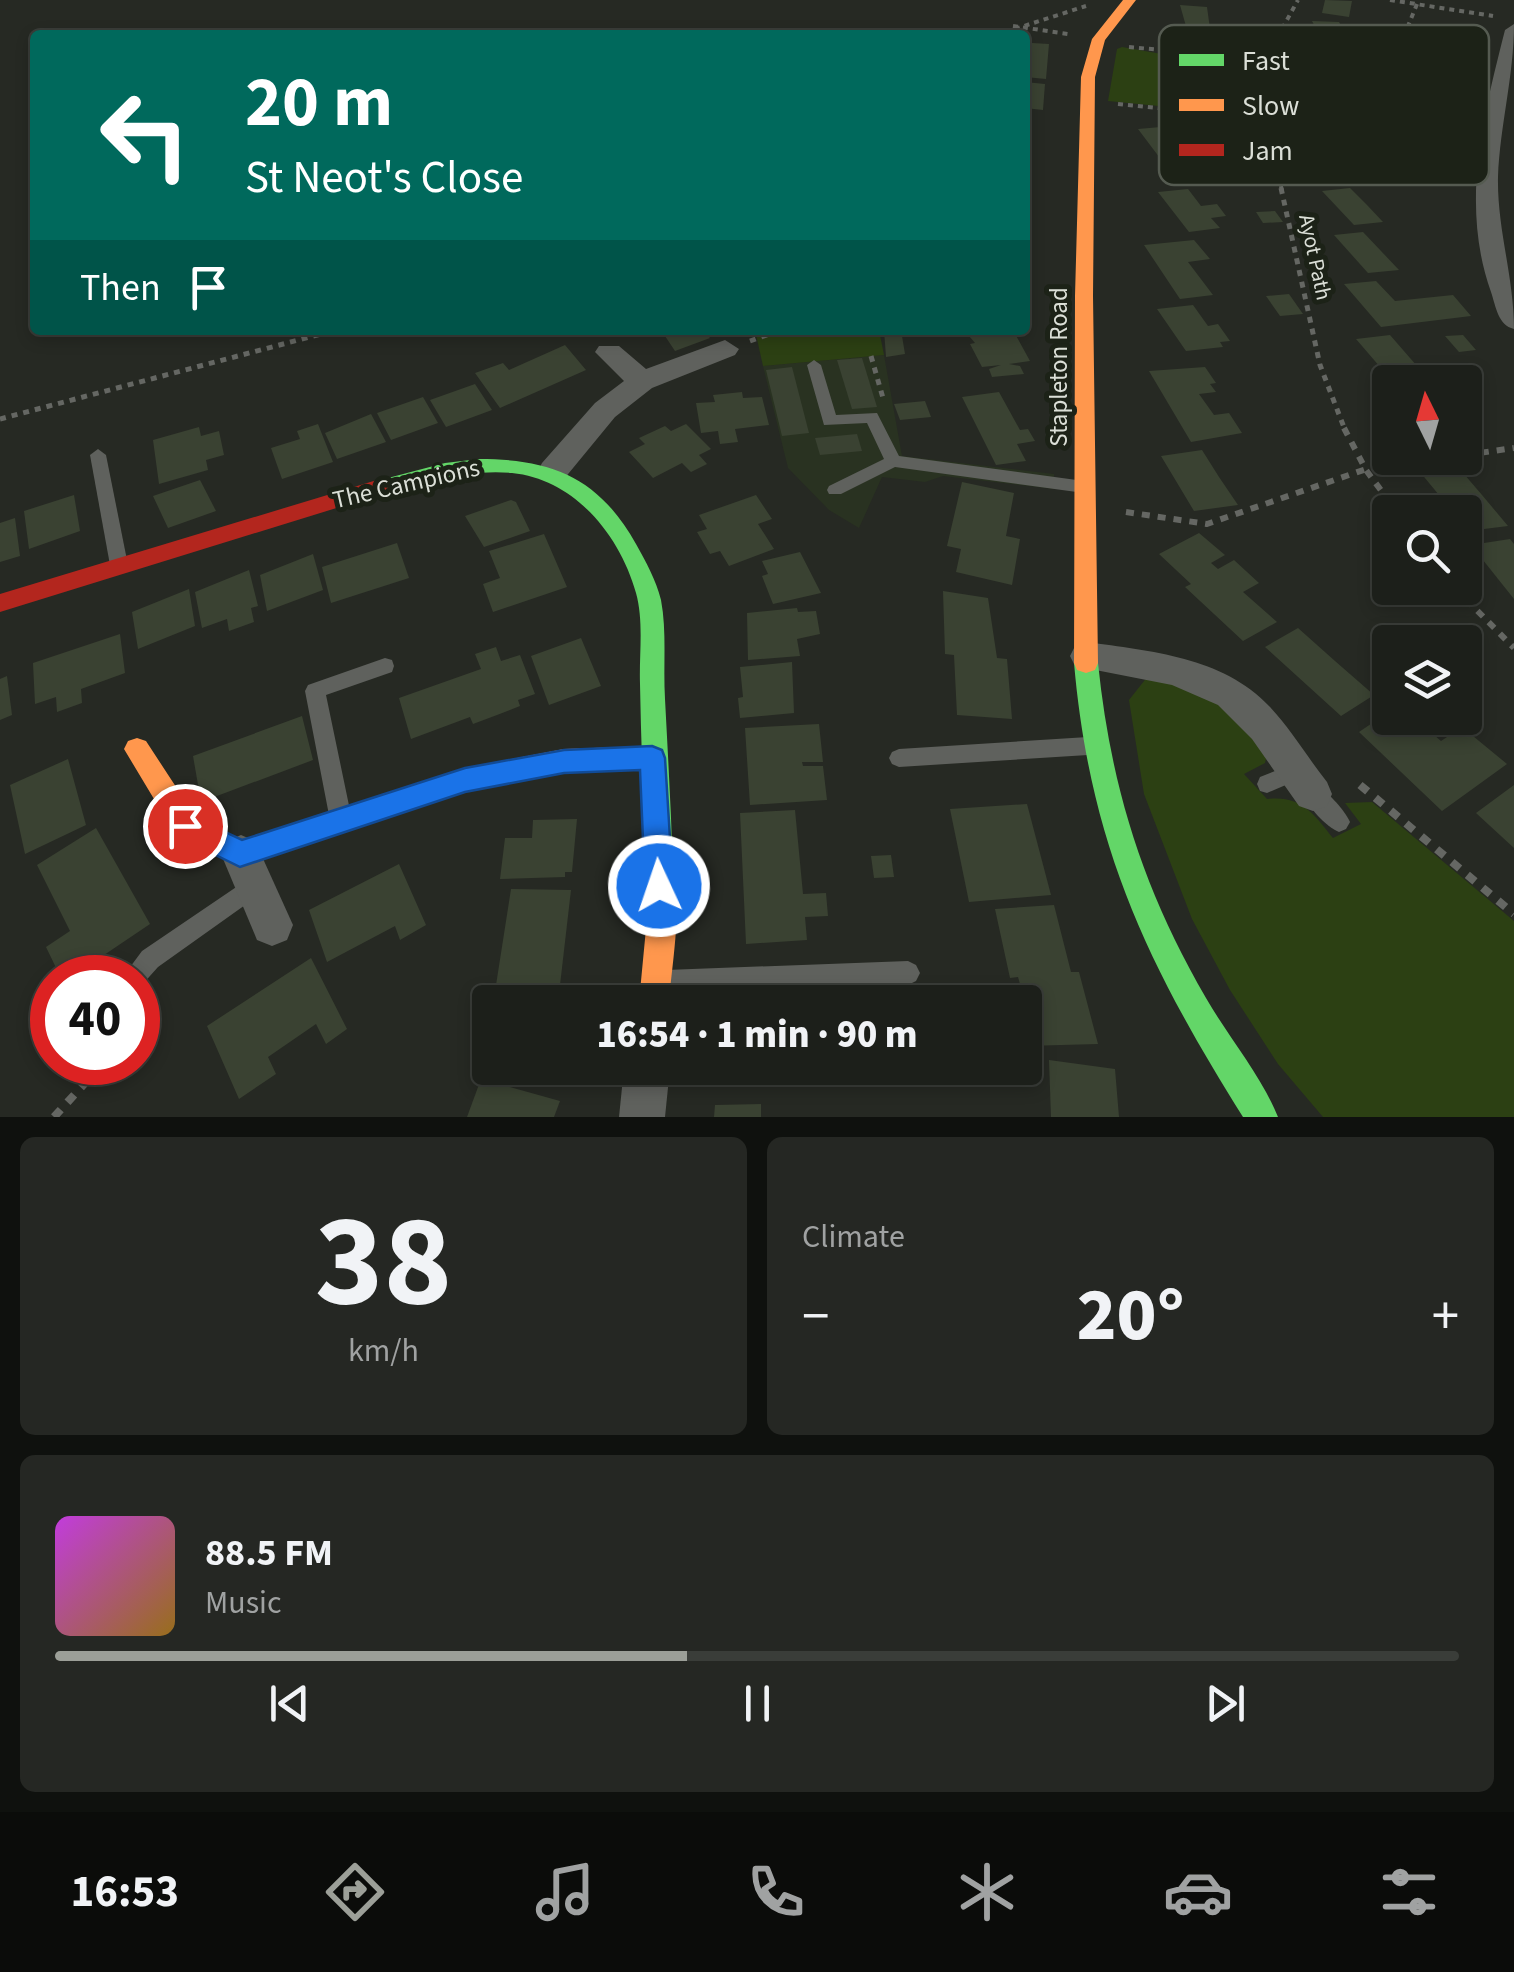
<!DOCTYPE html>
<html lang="en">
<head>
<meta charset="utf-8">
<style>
	body { margin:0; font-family:"Source Sans 3",sans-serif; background:#252723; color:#f1f3f6; height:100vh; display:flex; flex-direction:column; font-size:38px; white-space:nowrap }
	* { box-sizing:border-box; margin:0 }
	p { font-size:32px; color:#a0a2a2 }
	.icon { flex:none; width:55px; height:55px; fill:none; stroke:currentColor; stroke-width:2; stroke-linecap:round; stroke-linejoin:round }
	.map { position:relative; height:1117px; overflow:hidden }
	.drawer { display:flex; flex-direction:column; gap:20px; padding:20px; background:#0f110e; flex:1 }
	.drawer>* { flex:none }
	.hud { position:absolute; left:30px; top:30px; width:1000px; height:305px; border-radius:10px; box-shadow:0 5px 15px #0003,0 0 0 2px #3a3d39; background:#00695c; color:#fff; overflow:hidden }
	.needle { width:65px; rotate:355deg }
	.controls { position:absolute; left:1372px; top:365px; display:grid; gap:20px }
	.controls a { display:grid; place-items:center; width:110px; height:110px; border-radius:10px; background:#1c1f1a; box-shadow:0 5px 15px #0003,0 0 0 2px #3a3d39; font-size:50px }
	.speed { position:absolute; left:30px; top:955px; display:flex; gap:20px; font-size:50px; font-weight:700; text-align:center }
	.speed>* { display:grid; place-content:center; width:130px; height:130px; border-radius:50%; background:#1c1f1a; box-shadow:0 5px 15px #0003,0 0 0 2px #3a3d39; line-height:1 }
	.speed .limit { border:15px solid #d22; background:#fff; color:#111 }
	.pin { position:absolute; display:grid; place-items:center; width:85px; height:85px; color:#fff; margin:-42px; border:5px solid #fff; border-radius:50%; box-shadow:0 2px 10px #0007 }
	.me { position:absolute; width:110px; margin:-55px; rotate:357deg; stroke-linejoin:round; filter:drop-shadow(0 0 8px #0008) }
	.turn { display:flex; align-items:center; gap:35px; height:210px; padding:0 50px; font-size:45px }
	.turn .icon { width:130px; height:130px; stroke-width:2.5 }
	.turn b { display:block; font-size:70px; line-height:85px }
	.then { display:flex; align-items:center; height:95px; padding:0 50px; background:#0003; gap:20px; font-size:38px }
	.big { font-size:75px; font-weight:800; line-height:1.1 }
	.drawer .tile { flex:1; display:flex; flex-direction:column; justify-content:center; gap:15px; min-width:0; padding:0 35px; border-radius:15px; background:#252723 }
	.drawer .dial { align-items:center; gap:0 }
	.dial b { font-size:130px; line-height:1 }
	.song { display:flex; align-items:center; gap:30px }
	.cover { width:120px; height:120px; border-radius:15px; background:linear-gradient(135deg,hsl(290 70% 55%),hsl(40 70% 35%)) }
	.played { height:10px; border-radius:5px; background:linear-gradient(90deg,#9c9f98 45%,#3a3d39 45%) }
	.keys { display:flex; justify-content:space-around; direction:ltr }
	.heat { display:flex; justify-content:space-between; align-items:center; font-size:55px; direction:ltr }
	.drawer .tiles { flex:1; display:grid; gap:20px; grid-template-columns:1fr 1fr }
	.tile:last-child { grid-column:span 2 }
	.trip { position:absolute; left:472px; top:985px; width:570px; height:100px; border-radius:10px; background:#1c1f1a; box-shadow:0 5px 15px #0003,0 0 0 2px #3a3d39; font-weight:800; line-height:100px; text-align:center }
	.dock { display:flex; height:160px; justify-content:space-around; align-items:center; background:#0b0c0a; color:#a0a2a2 }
	.dock .icon { width:70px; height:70px }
	.dock .selected { color:#9c9f98 }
	.dock b { font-size:45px; color:#f1f3f6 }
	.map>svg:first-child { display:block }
	.built { fill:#293221 }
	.green { fill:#2c4013 }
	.building { fill:#3a4232 }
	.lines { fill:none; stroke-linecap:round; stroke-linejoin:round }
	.path-far3 { stroke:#656763; stroke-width:4; stroke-dasharray:5 5; stroke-linecap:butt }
	.path-far2 { stroke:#656763; stroke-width:5; stroke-dasharray:6 6; stroke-linecap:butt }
	.path-far1 { stroke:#656763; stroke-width:6; stroke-dasharray:8 8; stroke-linecap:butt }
	.path { stroke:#656763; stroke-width:8; stroke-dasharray:10 10; stroke-linecap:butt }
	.lane { fill:#5f615d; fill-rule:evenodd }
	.street { fill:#5f615d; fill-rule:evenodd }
	.fast { fill:#63d668; fill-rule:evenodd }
	.slow { fill:#ff974d; fill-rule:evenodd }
	.jam { fill:#b3261e; fill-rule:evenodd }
	.route { fill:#1a73e8; stroke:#114b97; stroke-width:2.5 }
	.labels { text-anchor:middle; stroke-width:10; stroke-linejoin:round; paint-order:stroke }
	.far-street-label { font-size:22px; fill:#dbdfd7; stroke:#1c2217 }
	.street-label { font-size:25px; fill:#dbdfd7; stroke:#1c2217 }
	.key { fill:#1c2217; stroke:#555b51; stroke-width:2.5 }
	.key-label { font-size:28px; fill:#dbdfd7 }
</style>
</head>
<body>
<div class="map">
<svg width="1514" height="1117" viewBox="0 0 1514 1117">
	<rect width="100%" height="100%" fill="#262923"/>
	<polygon class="built" points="884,355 902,456 1054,474 1054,489 943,476 925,482 882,477 859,528 829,510 788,468 763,366"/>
	<g class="green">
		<polygon points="1122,47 1173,56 1258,59 1255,85 1260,116 1108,101 1117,49"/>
		<polygon points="755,330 879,330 884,355 763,366"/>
		<path d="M1148,676C1208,687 1230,709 1267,754L1265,763L1244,774L1267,799C1301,795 1313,813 1333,838L1361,824L1345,803L1372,802L1514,921V1117H1323L1278,1064L1230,990L1192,919L1144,794L1129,700Z"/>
	</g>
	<g class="building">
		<polygon points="1325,0 1352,1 1349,17 1322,13"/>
		<polygon points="1180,5 1207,7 1211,36 1222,37 1225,46 1191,44"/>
		<polygon points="1312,21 1339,22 1353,48 1326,47"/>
		<polygon points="1032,43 1049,44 1046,79 1025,77 1025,52 1031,53"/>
		<polygon points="1025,82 1045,84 1043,110 1025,108"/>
		<polygon points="1172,126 1181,142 1198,140 1207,151 1186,153 1199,155 1218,179 1181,186 1138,129"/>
		<polygon points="1350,188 1367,205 1383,222 1354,225 1322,191"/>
		<polygon points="1188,189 1201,206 1217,204 1226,216 1211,218 1220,228 1189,232 1158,192"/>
		<polygon points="1275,211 1283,222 1263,223 1256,212"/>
		<polygon points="1363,232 1399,270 1368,273 1334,235"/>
		<polygon points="1194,240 1210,259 1188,262 1213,295 1180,299 1144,245"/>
		<polygon points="1376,281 1395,301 1453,295 1471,316 1381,327 1344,284"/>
		<polygon points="1289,294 1303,314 1280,316 1266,296"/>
		<polygon points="1193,305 1208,326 1218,324 1230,341 1220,342 1223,347 1186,351 1157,309"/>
		<polygon points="661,330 702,330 710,338 675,351"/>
		<polygon points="884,330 901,330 905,354 886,357"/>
		<polygon points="964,330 1013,330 1030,361 1009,364 1020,366 1024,374 992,377 989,369 1001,365 982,367 970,344 975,343"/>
		<polygon points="1390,335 1410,358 1431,382 1393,382 1356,339"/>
		<polygon points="1463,335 1476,350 1459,352 1445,336"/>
		<polygon points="565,345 586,370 500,408 475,373 503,363 509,370"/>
		<polygon points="862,358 877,407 852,409 837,360"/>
		<polygon points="792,367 809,433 782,436 766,370"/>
		<polygon points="1205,367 1216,383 1210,384 1216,392 1199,394 1214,415 1229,413 1242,433 1191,442 1149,371"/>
		<polygon points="475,384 492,410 446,427 430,400"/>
		<polygon points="742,392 743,398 762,397 769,425 735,429 738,442 720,444 718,431 701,433 696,403 715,402 713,395"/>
		<polygon points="999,392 1020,430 1028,429 1035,441 1017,444 1026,461 996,465 962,397"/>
		<polygon points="423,397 438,423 391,440 377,413"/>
		<polygon points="1390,398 1390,425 1370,400"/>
		<polygon points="925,401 931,417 900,420 894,404"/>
		<polygon points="371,414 386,442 337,459 325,433"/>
		<polygon points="318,424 333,462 282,479 271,448 300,439 297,431"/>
		<polygon points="686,424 711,449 699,455 707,464 691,472 682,463 653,478 629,452 645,444 639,438 665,426 671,431"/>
		<polygon points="199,427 201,436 219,431 224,455 206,460 208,470 159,484 153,440"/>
		<polygon points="857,434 862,451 820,455 815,438"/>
		<polygon points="1202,450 1219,477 1238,505 1194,511 1161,456"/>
		<polygon points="1458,467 1482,495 1508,526 1468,531 1465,512 1453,512 1420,472"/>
		<polygon points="200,480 216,511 168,528 153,496"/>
		<polygon points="962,482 1014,493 1006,536 1020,539 1012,585 956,572 961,549 947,546"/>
		<polygon points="74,495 80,531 29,549 24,511"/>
		<polygon points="756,495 772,519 758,524 774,549 729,566 720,551 710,554 697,532 707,529 699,515"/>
		<polygon points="511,500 516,502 530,531 484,547 465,516"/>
		<polygon points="15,518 20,556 0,562 0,523"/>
		<polygon points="1199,533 1225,555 1211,563 1218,569 1234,560 1259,583 1243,592 1277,622 1243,641 1185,587 1191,584 1159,554"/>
		<polygon points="544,534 567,587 493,612 483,584 500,578 489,551"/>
		<polygon points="1510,539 1514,544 1514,599 1471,545"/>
		<polygon points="397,543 409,578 331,603 322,567"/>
		<polygon points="800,552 821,593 773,604 762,576 768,574 762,561"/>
		<polygon points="313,554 323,590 267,611 260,575"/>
		<polygon points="249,570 258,606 251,608 254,622 229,631 227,619 202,628 195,592"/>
		<polygon points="189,589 195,626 138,649 132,612"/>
		<polygon points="943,591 988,598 997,658 1007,659 1012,719 957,715 954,655 945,654"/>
		<polygon points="797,608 798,612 816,611 820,634 797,639 800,656 748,660 747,613"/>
		<polygon points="1298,628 1335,661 1374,695 1341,716 1265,647"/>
		<polygon points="120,634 125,673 81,689 82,703 57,712 56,697 35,704 33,663"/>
		<polygon points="581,638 601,686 549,705 531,656"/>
		<polygon points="496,647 501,661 520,655 535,694 518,700 520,706 497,715 473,724 470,717 411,739 399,698 481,669 475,654"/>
		<polygon points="792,662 794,713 740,718 738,698 743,697 740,667"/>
		<polygon points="7,676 12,715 0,720 0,679"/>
		<polygon points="1390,711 1390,718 1414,718 1441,741 1462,727 1507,764 1442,811 1359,732"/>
		<polygon points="302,716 313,760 201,802 193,756"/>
		<polygon points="819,724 823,762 802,762 803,766 823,766 827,800 750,805 745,728"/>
		<polygon points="68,759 86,825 25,854 10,785"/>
		<polygon points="1514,785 1514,848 1476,813"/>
		<polygon points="1027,804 1051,895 969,902 950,809"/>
		<polygon points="795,810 803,894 826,893 828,916 805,917 807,940 746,944 740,813"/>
		<polygon points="577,819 572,872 565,872 565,877 500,879 505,838 532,838 533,820"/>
		<polygon points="96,828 150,924 70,978 61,978 46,947 70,931 37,865"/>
		<polygon points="891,855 894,877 874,878 871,856"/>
		<polygon points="399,864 426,925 400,940 395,926 327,962 309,910"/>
		<polygon points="511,889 571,890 560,985 496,985"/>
		<polygon points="1054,905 1071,972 1079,972 1098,1044 1025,1046 1025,1002 1018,977 1010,978 995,909"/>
		<polygon points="311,958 347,1029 326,1044 316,1024 268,1057 276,1074 239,1099 207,1026"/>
		<polygon points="490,1059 490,1068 566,1068 565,1075 486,1070"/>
		<polygon points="1049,1060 1115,1069 1119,1117 1051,1117"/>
		<polygon points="481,1079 560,1101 554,1117 467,1117"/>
		<polygon points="761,1104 761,1117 714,1117 715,1105"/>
	</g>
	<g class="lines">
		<g class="path-far3">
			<polyline points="1390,0 1493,16"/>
			<polyline points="1417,4 1406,31 1410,39 1478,69"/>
			<polyline points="1013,26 1068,34"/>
			<polyline points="996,35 1086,6"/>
			<polyline points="1129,47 1292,62 1467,118"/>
			<polyline points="1118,104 1353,128 1462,152"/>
			<polyline points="1282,191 1259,86 1266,58 1298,0"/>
		</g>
		<g class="path-far2">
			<polyline points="1281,188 1320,365 1345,430"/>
			<polyline points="750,341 781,330"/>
			<polyline points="871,356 883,398"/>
			<polyline points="0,419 336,330"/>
		</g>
		<g class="path-far1">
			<polyline points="1344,428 1366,470 1397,512"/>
			<polyline points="1465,455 1514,448"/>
			<polyline points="1126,512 1207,524 1375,466 1442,458"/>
			<polyline points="1455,588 1514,648"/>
		</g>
		<g class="path">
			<polyline points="1360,785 1514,914"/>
			<polyline points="54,1117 85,1083 65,1062"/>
		</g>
		<g class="lane">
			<polygon points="814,360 821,365 836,415 877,413 899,456 1084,481 1092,487 1084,493 895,467 841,494 829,494 827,490 829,486 884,459 867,423 824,425 807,365"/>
			<polygon points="98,449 106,455 128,565 125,570 113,570 110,565 90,455"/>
			<polygon points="385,658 392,660 394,666 392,672 326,695 351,815 347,822 340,825 333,822 329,815 305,691 308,685"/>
			<polygon points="1088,737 1095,740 1098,746 1095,752 1088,755 899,767 892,764 889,758 892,752 899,749"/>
			<polygon points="1295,763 1302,766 1305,772 1302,778 1267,793 1260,791 1257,784 1260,777"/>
			<path d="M1313,785C1327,790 1343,808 1350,822L1346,829L1339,832C1325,826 1309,808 1303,794L1306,787Z"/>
			<polygon points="254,875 262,879 265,886 262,893 158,967 141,986 138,988 138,978 122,978 142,951"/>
			<polygon points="908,961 916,965 920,973 916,981 908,985 666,994 658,990 654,982 658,974 666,970"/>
		</g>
		<g class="street">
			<path d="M1514,24C1514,76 1500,125 1498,177C1497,229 1514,277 1514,329C1498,325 1496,307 1491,292C1460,205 1483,117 1505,30Z"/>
			<polygon points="725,340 739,349 735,355 652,388 615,417 564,479 542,479 538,471 542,463 595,403 624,381 595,352 599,346 619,346 646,369"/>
			<path d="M1087,642C1150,651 1223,657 1269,706C1291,729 1307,757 1327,782L1332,794L1327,806L1313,811L1299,806L1252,739L1218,705L1172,685L1075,666L1070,656L1075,646Z"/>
			<polygon points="241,835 255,841 293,925 287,940 272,946 257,940 221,854 227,841"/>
			<polygon points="624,1068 670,1068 665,1117 619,1117"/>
		</g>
		<g class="fast">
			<path d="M479,459C553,459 599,478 636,544C646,562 656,580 661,600C667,632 663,666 665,699C668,755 671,811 673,867L669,876L659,880L649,876L645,867C644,806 641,745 640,684C639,654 644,622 636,593C620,535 574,479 512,473C466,469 420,483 377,496L366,488L369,483L445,463Z"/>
			<path d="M1086,653L1095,656L1098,663C1111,788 1143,889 1206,998C1229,1038 1261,1075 1278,1117H1243C1147,964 1090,845 1074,663L1077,656Z"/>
		</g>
		<g class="slow">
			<polygon points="1123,0 1136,0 1105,40 1095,77 1093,296 1098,663 1095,670 1086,673 1077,670 1074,663 1075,296 1081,77 1092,39"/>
			<polygon points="137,738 146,741 195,816 242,840 465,768 564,749 652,746 661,750 665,758 661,766 652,770 564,773 465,792 241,867 175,834 124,749 128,741"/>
			<path d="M659,854L669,858C685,894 672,962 669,1002H639L647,918L645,867L649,858Z"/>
		</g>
		<polygon class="jam" points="377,480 385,483 388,488 385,493 0,612 0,594"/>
	</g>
	<polygon class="route" points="652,746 662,750 665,758 673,886 669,896 659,900 649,896 645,886 640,770 564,773 465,792 240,867 175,835 171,826 175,816 185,813 242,840 465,768 564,750"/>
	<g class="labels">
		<g class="far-street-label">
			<text transform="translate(1316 257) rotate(78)" y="8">Ayot Path</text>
		</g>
		<g class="street-label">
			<text transform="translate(1058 367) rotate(-90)" y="9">Stapleton Road</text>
			<text transform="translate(406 483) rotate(-13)" y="9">The Campions</text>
		</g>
	</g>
	<rect x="1159" y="25" width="330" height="160" rx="15" class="key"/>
	<rect x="1179" y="54" width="45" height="12" fill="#63d668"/>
	<rect x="1179" y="99" width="45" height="12" fill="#ff974d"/>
	<rect x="1179" y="144" width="45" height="12" fill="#b3261e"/>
	<g class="key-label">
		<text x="1242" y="70">Fast</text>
		<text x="1242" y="115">Slow</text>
		<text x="1242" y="160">Jam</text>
	</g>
</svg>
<div class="controls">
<a><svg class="needle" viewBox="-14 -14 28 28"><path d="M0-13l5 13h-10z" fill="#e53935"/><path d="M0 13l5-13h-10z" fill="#a0a2a2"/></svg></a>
<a><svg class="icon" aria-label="search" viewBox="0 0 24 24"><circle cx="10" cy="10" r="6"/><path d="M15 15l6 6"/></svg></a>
<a><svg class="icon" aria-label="layers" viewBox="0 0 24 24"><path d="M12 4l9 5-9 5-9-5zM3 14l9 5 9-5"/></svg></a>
</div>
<div class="speed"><div class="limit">40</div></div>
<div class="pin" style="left:185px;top:826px;background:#d93025"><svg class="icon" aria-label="arrive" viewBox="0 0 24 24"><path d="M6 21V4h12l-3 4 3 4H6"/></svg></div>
<svg class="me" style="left:659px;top:886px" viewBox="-20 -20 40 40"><circle r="17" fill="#1a73e8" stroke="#fff" stroke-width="3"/><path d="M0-11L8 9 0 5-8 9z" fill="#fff"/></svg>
<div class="trip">16:54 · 1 min · 90 m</div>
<div class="hud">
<div class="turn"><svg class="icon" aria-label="left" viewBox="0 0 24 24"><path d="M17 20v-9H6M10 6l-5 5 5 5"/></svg><div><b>20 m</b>St Neot's Close</div></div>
<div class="then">Then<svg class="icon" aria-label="arrive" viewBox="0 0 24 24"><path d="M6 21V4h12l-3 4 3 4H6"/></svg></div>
</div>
</div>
<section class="drawer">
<div class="tiles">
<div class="tile dial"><b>38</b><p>km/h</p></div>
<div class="tile"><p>Climate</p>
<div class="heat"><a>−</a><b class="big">20°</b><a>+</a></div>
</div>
<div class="tile">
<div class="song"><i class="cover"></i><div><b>88.5 FM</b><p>Music</p></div></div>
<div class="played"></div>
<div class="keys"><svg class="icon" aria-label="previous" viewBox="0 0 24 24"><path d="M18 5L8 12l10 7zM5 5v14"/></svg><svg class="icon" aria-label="pause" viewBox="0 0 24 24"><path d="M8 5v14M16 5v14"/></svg><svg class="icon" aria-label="next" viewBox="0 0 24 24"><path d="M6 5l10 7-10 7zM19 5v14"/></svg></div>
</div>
</div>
</section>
<nav class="dock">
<b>16:53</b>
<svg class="icon selected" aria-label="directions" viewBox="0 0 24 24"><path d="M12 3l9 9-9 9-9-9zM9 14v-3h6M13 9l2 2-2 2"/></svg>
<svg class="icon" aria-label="music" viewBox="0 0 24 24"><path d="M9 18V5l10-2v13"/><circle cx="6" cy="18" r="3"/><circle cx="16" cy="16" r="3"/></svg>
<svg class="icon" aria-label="phone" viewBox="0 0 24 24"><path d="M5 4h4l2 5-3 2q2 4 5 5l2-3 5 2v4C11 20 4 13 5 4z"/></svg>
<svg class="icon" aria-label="climate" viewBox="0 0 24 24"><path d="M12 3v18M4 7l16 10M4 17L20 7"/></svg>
<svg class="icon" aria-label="car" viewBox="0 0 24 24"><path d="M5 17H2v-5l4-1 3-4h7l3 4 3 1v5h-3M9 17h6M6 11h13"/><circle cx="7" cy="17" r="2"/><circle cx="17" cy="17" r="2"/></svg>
<svg class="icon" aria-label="filters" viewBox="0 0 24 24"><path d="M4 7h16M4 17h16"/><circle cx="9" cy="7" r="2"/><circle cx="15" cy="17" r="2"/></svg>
</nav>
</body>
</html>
